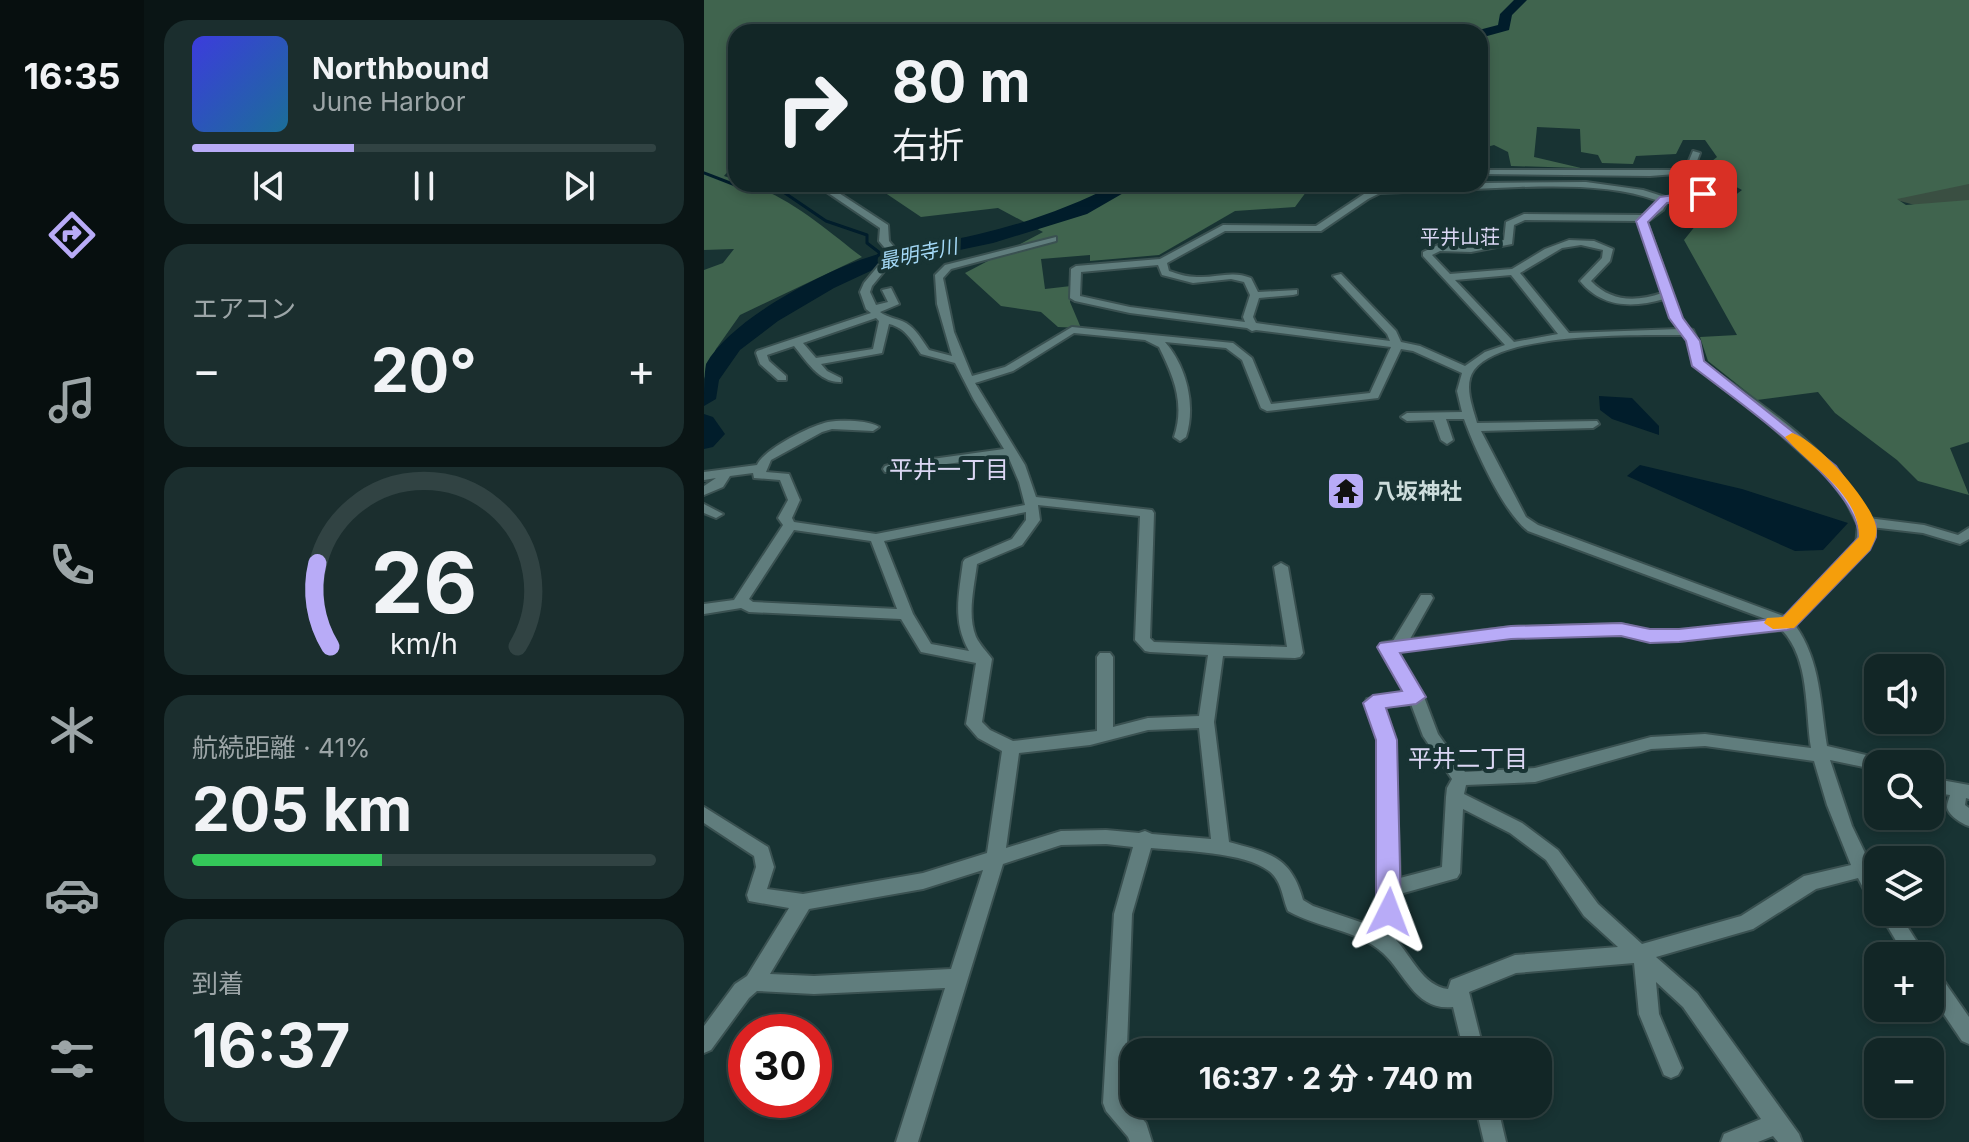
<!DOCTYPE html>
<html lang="ja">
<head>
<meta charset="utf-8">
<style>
	body { margin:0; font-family:Inter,"Noto Sans JP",sans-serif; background:#1b2e2e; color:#f1f3f6; height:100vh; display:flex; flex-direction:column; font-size:30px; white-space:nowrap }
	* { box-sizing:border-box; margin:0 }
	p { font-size:26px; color:#9ca5a7 }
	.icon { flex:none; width:44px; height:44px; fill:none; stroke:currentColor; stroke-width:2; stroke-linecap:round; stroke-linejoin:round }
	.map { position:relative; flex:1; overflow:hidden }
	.panel { display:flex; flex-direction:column; gap:20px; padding:20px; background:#0a1515; width:560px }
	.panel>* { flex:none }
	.top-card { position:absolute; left:24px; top:24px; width:760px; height:168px; border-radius:24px; box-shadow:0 4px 12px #0003,0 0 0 2px #314343; background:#122626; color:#f1f3f6; overflow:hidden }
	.buttons { position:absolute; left:1160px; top:654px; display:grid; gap:16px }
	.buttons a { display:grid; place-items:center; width:80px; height:80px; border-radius:16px; background:#122626; box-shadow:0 4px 12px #0003,0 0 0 2px #314343; font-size:40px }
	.speed { position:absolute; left:24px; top:1014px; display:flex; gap:16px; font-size:40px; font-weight:700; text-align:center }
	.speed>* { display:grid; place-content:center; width:104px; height:104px; border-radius:50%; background:#122626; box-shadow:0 4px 12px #0003,0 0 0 2px #314343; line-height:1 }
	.speed .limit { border:12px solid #d22; background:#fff; color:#111 }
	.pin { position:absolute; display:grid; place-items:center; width:68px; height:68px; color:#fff; margin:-34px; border-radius:16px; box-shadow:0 4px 12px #0006 }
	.me { position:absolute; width:88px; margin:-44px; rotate:3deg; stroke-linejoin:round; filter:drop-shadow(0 0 6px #0008) }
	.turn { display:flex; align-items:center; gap:28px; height:168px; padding:0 32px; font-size:36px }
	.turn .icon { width:104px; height:104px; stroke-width:2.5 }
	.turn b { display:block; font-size:56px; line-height:68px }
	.big { font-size:60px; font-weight:700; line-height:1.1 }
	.panel .tile { flex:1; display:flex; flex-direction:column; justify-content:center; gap:12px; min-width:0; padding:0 28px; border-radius:24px; background:#1b2e2e }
	.panel .dial { align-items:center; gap:0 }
	.dial svg { height:208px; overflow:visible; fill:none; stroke:#314343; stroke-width:7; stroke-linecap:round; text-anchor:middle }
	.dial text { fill:#f1f3f6; stroke:none }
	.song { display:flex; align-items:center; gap:24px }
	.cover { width:96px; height:96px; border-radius:12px; background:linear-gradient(135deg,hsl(240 70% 55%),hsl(200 70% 35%)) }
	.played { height:8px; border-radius:4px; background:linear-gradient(90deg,#b8abf7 35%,#314343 35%) }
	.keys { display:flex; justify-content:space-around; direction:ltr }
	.heat { display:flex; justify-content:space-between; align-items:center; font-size:44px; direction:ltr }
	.charge { height:12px; border-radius:6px; background:linear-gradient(90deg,#34c759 41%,#314343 0) }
	.trip { position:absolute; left:416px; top:1038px; width:432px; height:80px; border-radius:24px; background:#122626; box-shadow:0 4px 12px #0003,0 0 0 2px #314343; font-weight:700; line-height:80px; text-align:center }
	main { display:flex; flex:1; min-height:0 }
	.tabs { display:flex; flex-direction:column; width:144px; justify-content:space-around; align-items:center; background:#070f0f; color:#9ca5a7 }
	.tabs .icon { width:56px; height:56px }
	.tabs .selected { color:#b8abf7 }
	.tabs b { font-size:36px; color:#f1f3f6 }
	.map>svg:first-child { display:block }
	.green { fill:#3a4f42 }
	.forest { fill:#40644e }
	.water { fill:#011d2b }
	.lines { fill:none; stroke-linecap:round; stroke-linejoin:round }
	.stream { stroke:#011d2b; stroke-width:3 }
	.river { fill:#011d2b; fill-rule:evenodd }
	.street-casing { stroke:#3a5151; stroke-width:4 }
	.street { fill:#607d7d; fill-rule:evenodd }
	.route { fill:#b8abf7; stroke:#786fa1; stroke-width:2 }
	.slow { fill:#f59e0b }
	.labels { text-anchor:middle; stroke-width:8; stroke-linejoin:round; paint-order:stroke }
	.far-neighbourhood-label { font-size:20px; fill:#dbd7f4; stroke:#183333 }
	.far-water-label { font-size:20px; font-style:italic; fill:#a4d9f7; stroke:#183333 }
	.poi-label { font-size:22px; font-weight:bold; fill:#cddddc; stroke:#183333; text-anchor:start }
	.neighbourhood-label { font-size:24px; fill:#dbd7f4; stroke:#183333 }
</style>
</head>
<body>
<main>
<nav class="tabs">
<b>16:35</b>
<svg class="icon selected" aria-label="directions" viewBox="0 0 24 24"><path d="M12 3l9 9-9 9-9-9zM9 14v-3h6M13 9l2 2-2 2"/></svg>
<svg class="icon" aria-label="music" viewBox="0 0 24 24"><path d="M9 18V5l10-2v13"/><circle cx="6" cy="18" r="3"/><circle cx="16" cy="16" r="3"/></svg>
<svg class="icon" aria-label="phone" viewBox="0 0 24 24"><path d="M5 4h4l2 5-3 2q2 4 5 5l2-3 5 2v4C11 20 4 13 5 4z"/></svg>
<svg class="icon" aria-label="climate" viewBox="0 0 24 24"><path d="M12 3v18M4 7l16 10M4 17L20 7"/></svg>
<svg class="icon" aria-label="car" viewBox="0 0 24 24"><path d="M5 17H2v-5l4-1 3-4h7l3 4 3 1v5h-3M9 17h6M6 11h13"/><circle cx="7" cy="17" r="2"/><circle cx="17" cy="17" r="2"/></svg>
<svg class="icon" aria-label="filters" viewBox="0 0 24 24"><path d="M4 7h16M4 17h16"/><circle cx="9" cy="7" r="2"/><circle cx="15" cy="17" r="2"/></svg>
</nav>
<section class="panel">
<div class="tile">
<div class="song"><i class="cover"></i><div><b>Northbound</b><p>June Harbor</p></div></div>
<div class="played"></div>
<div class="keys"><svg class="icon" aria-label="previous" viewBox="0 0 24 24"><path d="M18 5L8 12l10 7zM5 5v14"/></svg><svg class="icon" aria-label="pause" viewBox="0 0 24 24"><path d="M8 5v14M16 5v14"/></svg><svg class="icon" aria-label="next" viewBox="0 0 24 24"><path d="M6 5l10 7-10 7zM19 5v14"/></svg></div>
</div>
<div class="tile"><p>エアコン</p>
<div class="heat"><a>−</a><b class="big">20°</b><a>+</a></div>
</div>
<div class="tile dial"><svg viewBox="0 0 100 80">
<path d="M14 69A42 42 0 1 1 86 69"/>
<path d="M14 69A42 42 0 0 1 9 37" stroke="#b8abf7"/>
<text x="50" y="56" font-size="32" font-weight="700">26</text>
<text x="50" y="72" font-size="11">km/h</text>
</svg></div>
<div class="tile"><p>航続距離 · 41%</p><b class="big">205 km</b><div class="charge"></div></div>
<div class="tile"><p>到着</p><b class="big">16:37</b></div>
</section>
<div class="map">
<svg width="1265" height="1142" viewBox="0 0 1265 1142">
	<rect width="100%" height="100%" fill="#183333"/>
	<polygon class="green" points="1265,183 1265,220 1178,196"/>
	<g class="forest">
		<path d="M0,0H1265V184L1193,199L1202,205L1265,200V442L1246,448L1265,495L1214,481L1193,460L1131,413L1114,392L1053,400L1004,361L996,337L1033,335L980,240L992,225L1038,190L998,169L1013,157L1001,140H979L972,154L932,156L929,164L898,163L894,155L877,152L876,129L833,127L830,157L877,168L807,166L804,152L790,145L776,149V32H32V162L20,176L32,180V184C72,184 126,233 158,257L36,315L12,349L0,379V270L19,263L30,249L0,250Z"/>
		<polygon points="168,184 608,184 591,207 531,211 455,255 386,261 386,255 337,259 341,289 367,286 366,302 377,328 354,327 337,312 297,306 261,273 339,232 294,208 217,217"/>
	</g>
	<g class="water">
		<polygon points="895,396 928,398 955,426 955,435 908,419 896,410"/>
		<polygon points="936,465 1038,489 1144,523 1119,550 1091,551 923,476"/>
	</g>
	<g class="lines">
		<polyline class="stream" points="0,173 34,186 75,189 122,221 163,235 163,243 176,253 169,262"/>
		<g class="river">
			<polygon points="810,0 823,0 808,15 805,30 776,38 776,32 771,31 794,25 796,14"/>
			<path d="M412,184H435L383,214L289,243L175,267L130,288L74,321L36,350L15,380L12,399L0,406C0,394 0,375 2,364C27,320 114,274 162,258C198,245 239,243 275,234C323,223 369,206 412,184Z"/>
			<polygon points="0,414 9,417 21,434 9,447 0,449"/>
		</g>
		<g class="street-casing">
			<g id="street">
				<path d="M989,151L996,153L990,169L1011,178L1014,185L997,200L963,202L959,210L943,222L977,318L985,329L989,330L994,341L998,362C1057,405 1131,450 1164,518L1220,525L1254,535L1265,528V539L1256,544L1219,533L1167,527L1164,549L1091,625C1117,661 1116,704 1123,746L1175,758L1181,759L1183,764H1174V770L1126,760L1148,826L1174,880V905L1167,903L1154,878L1112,889L1049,929L952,957L993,993L1095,1134L1098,1142H1074L1069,1136L1054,1142H1017L1020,1134L1057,1119L979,1007L952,982L955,1014L978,1068L974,1075L967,1078L960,1075L935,1014L930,963L812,973L765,992L780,1052H760L749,1007C711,1011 702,974 679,953C654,930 614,928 584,911C578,897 578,881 565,871C541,852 478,851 447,848L428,914L421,1099L442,1123L448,1142H426L424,1137L402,1111L399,1103L410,914L429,847L402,844L357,845L299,864L214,1142H192L241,988L110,994L53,991L45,998L7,1050L0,1053V1026L31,984L43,976L85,908L45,901L43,895L52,867L50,856L0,823V807L64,847L70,867L63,889L99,894L219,873L283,853L298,751L274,738L262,724L272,663L217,652L197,619L45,612L37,608L0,614V604L30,600L79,525L74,518L84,500L76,480L50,478L49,473L26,476L19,487L0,495V486L12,478L0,480V472L53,465C60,449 106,426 124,422C137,420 164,420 175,427L169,431L128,429L118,432L67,460L62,472L85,474L96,500L88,518L90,522L172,534L321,505L315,482L304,456L181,472L179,469L181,466L185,465L300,449L270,400L251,363L217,354C208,341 202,328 185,324L178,353L117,364L123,371L137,378V382C115,383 102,360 90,346L63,355L65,361L82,376V380H74L56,364L52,353L53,351L167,313L162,309L156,292L160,283L185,253L175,241L176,228L111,184H121L184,225L185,241L195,253L168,286L166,292L172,305L184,302L178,290L187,288L195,304L176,312C184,318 193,318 202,323C212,329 218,340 225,350L248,356L233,304L231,275L241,265L352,237V241L247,269L239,278L250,332L268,376L301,367L368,327L529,343L548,358L567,404L666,393L687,347L552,330L548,331L543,328L426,313L371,301L366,298L367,269L372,266L456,259L519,225L612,226L660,194L634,184H646L666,191L689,187L782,183L882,182L939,190L961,197L992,196L1006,184L1004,181L984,173L946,176L776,174V170H972L982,168ZM815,187C862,186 910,185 955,201L952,207L940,215L820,214L802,222L800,240L767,246L734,245L719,252V256L801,345L781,352L761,366L716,346L697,342L692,331L637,274L629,276L683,334L686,341L552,323L549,317L555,298L589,295L593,294V290L554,292L547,278C528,270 513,278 493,277C483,277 474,274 465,271L463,263L521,231H617L664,199L676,193ZM821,220L934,221L958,293C932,302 907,302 887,281L906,261L909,249L890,241L865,240L841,249L808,269L746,274L728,255L736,251L767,252L808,244L810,225ZM877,245L899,250L898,258L876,281C898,308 929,308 960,299L967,318L975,329L865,333L816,273L858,248ZM454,265L458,275L489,283L527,279L540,282L546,295L539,317L541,322L426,307L376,296L377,272ZM807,275L854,334L810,342L751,280ZM172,318L175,321L169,349L112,358L99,343ZM370,333L441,340L455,347C470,377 481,404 470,437L476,441L482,437C492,406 483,367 461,342L522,348L538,360L557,408L563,411L674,398L697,349L709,351L758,373L753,391L758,412L703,413L697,417L703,421L730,420L737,440L743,444L749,440L742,419H760C771,449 799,512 824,531L1067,621L975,631H946L917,624L807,627L706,639L729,598L727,595H717L689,641L678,643L675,647L702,693L663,699L661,703L675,740L678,888L674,928L609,906L599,900C587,856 565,853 525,842L510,722L519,656L591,658L596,657L599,653L584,567L577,563L570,567L583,647L450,642L446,638L450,513L448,510L332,497L321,465L271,383L309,371ZM979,335L984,341L989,365L1064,423L1123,476L1142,501L1154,525L1152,545L1082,617L834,525L822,517L777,431L889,428L895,424L893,421L773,423C769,408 759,385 770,370C799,332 934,335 979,335ZM334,505L436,516L431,640L441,651L446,652L504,655L495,716L444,718L409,727V657L406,653H396L393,657V731L309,741L286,730L278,722L288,659C283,652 276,645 272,637C263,615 270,588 273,564L318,545L336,520ZM322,512V520L308,539L261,559L259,562C255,594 248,621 265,651L227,644L209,614L180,541ZM90,530L167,541L193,609L49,602L45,599ZM1078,630C1106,659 1101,711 1107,748L1001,734L947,737L831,768L761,772L734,734L720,697L693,651L807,637L917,634L946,641H975ZM707,704L719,736L748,779L743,788L742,797L738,867L696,878L691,740L679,707ZM495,728L507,839L448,834L441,831L435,833L402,830L357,831L302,848L315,753L386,745L444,730ZM1001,746L1110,761L1123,805L1147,865L1100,876L1037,916L938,944L894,904L854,850L818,823L760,794L762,785L831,782L947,749ZM759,809L806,833L842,860L880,916L914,947L811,955L747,980L744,989C719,986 708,957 692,940L696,894L753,878L756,873ZM279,870L247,969L110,976L66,974L105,909L219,889Z"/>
				<polygon points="0,504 19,514 12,518 0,513"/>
				<path d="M1226,778L1265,785V799L1262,798L1261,805L1265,808V826C1258,824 1244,815 1243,807C1243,803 1245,799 1246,795L1226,792Z"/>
				<polygon points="1175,912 1194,912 1222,956 1201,956"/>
				<polygon points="1226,968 1233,971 1265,1017 1265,1044 1258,1041 1226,994"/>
				<polygon points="771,1104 793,1104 802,1142 780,1142"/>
			</g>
		</g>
		<use href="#street" class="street"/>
	</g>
	<path class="route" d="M999,191L1003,197L963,203L944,222L979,318L996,341L1000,361L1132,466L1172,524V537L1166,550L1090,628L1083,630L975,642L946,643L917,636L807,639L696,653L722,697L712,704L682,708L693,740L697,912L693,919L685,922L676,919L672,912V740L659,703L669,695L698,691L673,647L676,643L807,626L917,623L946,629H975L1078,618L1155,537C1154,483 1030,399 988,366L982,341L965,318L932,221L956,197Z"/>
	<path class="slow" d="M1088,433C1113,440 1167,501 1172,526C1174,535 1170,542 1166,550L1090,628L1069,629L1060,623L1063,618L1079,617L1155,537C1155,492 1106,467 1081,437Z"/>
	<defs>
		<g id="temple-square" transform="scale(2)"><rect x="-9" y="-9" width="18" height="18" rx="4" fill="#b8abf7" stroke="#183333"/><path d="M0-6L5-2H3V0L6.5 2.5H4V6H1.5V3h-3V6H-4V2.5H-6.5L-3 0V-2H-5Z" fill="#111"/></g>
	</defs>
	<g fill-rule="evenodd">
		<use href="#temple-square" x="642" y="491"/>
	</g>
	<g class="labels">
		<g class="far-neighbourhood-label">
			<text x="756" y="244">平井山荘</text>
		</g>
		<g class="far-water-label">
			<text transform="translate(214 254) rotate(-12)" y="7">最明寺川</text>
		</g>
		<g class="poi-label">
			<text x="670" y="499">八坂神社</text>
		</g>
		<g class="neighbourhood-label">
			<text x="245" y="478">平井一丁目</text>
			<text x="764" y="767">平井二丁目</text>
		</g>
	</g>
</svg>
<div class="buttons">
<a><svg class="icon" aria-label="sound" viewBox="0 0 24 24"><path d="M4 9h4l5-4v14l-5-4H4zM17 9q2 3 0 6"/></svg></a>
<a><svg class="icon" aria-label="search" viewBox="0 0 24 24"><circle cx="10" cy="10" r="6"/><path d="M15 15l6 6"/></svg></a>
<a><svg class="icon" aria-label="layers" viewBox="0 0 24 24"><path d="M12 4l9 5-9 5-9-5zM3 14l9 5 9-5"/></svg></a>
<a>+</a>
<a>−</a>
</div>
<div class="speed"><div class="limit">30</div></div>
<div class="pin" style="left:999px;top:194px;background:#d93025"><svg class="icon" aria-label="arrive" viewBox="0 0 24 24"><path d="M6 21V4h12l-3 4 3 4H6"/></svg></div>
<svg class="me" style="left:685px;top:912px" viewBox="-20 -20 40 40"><path d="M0-17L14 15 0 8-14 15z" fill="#b8abf7" stroke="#fff" stroke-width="4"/></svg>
<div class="trip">16:37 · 2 分 · 740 m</div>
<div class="top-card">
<div class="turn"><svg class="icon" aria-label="right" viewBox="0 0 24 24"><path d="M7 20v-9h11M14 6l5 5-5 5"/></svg><div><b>80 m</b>右折</div></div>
</div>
</div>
</main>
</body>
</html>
